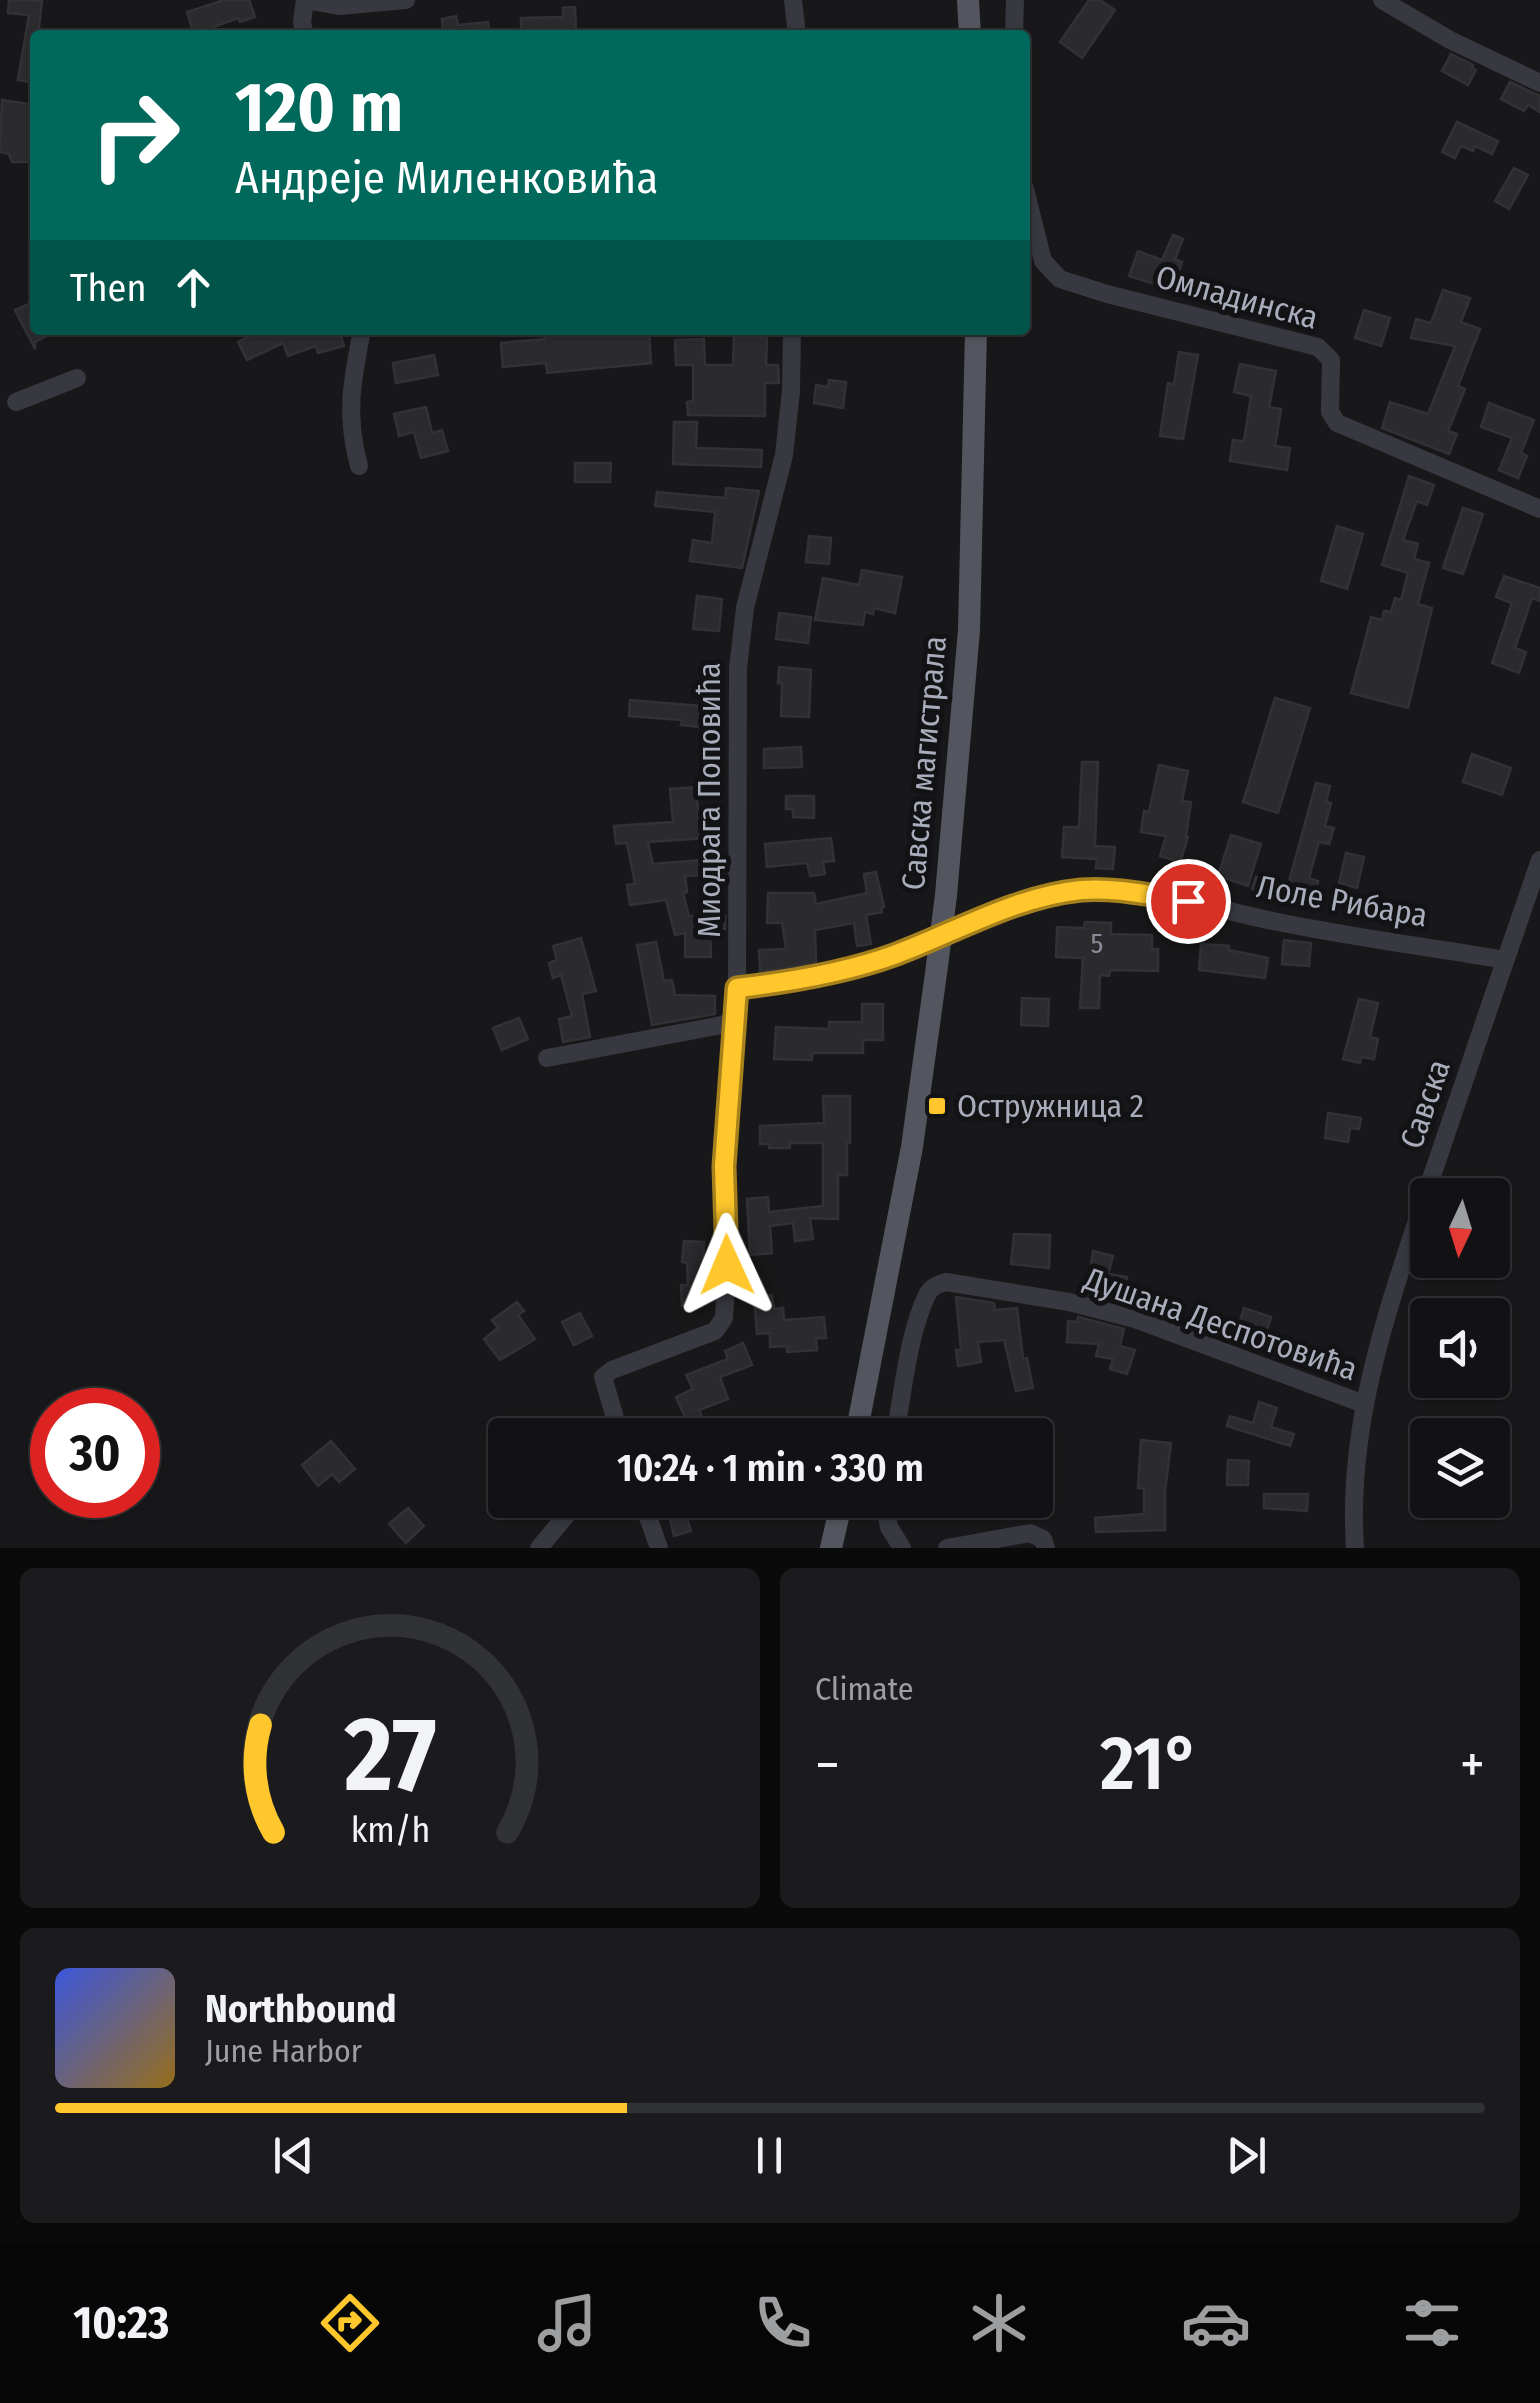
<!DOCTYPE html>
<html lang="en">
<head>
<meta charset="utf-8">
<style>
	body { margin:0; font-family:"Fira Sans Condensed",sans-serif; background:#1b1b1d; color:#f1f3f6; height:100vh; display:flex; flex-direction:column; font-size:38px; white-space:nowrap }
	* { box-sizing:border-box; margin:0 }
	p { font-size:32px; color:#9c9ea0 }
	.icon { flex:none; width:55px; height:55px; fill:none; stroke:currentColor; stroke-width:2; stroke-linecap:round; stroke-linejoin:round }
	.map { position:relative; height:1548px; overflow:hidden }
	.sheet { display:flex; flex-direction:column; gap:20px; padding:20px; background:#0a0a0b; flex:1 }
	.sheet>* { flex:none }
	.hud { position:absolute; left:30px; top:30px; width:1000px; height:305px; border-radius:10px; box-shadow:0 2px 8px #0004,0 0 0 2px #313234; background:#00695c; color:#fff; overflow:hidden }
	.needle { width:65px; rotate:184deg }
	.tools { position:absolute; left:1410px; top:1178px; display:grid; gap:20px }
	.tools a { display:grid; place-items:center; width:100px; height:100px; border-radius:10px; background:#121214; box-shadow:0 2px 8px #0004,0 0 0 2px #313234; font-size:50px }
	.speed { position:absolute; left:30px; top:1388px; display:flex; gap:20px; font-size:50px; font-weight:700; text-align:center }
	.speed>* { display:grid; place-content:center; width:130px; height:130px; border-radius:50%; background:#121214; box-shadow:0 2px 8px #0004,0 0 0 2px #313234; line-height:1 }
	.speed .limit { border:15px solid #d22; background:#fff; color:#111 }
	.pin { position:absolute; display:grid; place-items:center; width:85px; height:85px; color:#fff; margin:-42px; border:5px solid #fff; border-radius:50%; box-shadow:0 2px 10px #0007 }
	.me { position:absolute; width:110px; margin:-55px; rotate:359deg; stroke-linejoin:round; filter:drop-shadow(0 0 8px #0008) }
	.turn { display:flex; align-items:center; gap:35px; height:210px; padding:0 40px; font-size:45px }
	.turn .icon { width:130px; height:130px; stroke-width:2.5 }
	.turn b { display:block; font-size:70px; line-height:85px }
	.then { display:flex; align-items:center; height:95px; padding:0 40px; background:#0003; gap:20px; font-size:38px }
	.big { font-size:75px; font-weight:600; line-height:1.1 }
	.sheet .widget { flex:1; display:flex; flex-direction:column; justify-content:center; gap:15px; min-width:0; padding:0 35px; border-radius:15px; background:#1b1b1d }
	.sheet .dial { align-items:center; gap:0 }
	.dial svg { height:260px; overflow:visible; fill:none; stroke:#313234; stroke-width:7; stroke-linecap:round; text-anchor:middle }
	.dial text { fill:#f1f3f6; stroke:none }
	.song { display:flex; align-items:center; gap:30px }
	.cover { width:120px; height:120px; border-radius:15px; background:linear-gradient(135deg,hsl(230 70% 55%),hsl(40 70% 35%)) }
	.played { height:10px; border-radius:5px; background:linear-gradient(90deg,#ffc72b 40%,#313234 40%) }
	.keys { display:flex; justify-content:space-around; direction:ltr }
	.heat { display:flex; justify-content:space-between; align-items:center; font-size:55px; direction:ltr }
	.sheet .tiles { flex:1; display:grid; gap:20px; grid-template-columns:1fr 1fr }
	.widget:last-child { grid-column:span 2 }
	.trip { position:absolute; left:488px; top:1418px; width:565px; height:100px; border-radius:10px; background:#121214; box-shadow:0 2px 8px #0004,0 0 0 2px #313234; font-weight:600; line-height:100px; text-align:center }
	.menu { display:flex; height:160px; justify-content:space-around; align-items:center; background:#070708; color:#9c9ea0 }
	.menu .icon { width:70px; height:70px }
	.menu .on { color:#ffc72b }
	.menu b { font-size:45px; color:#f1f3f6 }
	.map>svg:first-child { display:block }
	.building { fill:#2b2b2e; stroke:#323236; stroke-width:2.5 }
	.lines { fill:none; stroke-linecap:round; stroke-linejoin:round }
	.minor { stroke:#383940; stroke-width:18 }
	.major { stroke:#54565f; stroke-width:22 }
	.major-bridge { stroke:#54565f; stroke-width:22 }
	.route-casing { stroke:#a6811c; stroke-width:25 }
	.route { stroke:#ffc72b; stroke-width:18 }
	.poi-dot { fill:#ffc72b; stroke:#131315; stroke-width:4 }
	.labels { text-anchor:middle; stroke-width:10; stroke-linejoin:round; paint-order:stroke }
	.number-label { font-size:28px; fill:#898c97 }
	.street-label { font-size:32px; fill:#a9adbb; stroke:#131315 }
	.poi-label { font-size:32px; fill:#a9adbb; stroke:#131315; text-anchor:start }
</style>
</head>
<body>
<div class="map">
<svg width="1540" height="1548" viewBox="0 0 1540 1548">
	<rect width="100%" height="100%" fill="#18181a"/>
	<g class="building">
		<polygon points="9,0 42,1 38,35 35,35 35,83 18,80 29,15 8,13"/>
		<polygon points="224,0 249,0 255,17 240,22 238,18 213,27 216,35 194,35 187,12"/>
		<polygon points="1089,0 1100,0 1115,10 1082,58 1060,42"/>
		<polygon points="575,7 576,32 521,35 521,18 563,17 563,8"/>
		<polygon points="456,16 458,25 488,22 489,35 443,35 442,19"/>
		<polygon points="1451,54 1473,65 1472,68 1476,70 1468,85 1442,71"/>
		<polygon points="1510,82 1540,96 1540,112 1528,105 1524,111 1501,99"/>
		<polygon points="2,100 35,105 30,149 35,151 35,162 12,162 9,154 0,152"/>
		<polygon points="1457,122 1498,141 1492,154 1475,146 1473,151 1461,146 1455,158 1442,152"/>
		<polygon points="1514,168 1528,175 1509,209 1495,201"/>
		<polygon points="1173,235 1183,239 1175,259 1182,262 1173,290 1129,276 1138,251 1162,260"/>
		<polygon points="1443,290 1470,298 1461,322 1480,329 1458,386 1465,389 1448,431 1457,434 1449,454 1382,428 1390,402 1428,414 1455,346 1411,338 1416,319 1431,323"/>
		<polygon points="35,301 35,330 59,330 35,342 35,349 15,310"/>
		<polygon points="1364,310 1390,318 1381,346 1355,338"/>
		<polygon points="262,330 339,330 344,346 318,353 316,346 288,356 283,343 247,360 238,342"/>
		<polygon points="568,330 649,330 651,363 547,373 546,363 503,367 501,343 545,339 544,332"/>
		<polygon points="734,336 767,337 766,365 778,365 779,383 765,383 765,416 688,415 687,402 693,401 693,365 676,365 675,340 704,339 705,365 733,365"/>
		<polygon points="1179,352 1198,355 1183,439 1160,436 1168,383 1174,384"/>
		<polygon points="434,355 438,375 396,383 393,363"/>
		<polygon points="1240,364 1276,371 1269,407 1281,409 1275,446 1290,448 1287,470 1230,461 1233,440 1244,441 1251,396 1234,392"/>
		<polygon points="829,380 846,382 843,408 814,403 816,385 828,387"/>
		<polygon points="1489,403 1534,420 1521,453 1527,456 1518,478 1499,470 1512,438 1481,427"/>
		<polygon points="426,407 432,433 442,430 448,451 421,458 414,432 399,436 394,414"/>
		<polygon points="674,422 697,422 696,448 762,450 761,467 673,464"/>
		<polygon points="575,463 611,463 610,482 575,482"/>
		<polygon points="1409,476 1434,485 1427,505 1417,501 1403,540 1418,544 1414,559 1429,563 1418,604 1432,608 1408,708 1351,693 1371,617 1382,620 1384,611 1391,612 1395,598 1401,600 1408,573 1382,565"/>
		<polygon points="726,488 759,491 742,568 690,561 693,540 712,543 715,512 655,506 657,492 725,498"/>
		<polygon points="1463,508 1483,514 1463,574 1443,568"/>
		<polygon points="1337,526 1363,534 1347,589 1321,581"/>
		<polygon points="809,536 831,538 829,564 806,562"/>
		<polygon points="862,570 902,577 895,613 874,608 873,614 865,612 863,625 815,620 823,578 859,585"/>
		<polygon points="1504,576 1540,588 1540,601 1532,598 1515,648 1526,652 1519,673 1492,663 1512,603 1496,597"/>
		<polygon points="697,596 722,599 719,631 693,629"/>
		<polygon points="779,613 811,617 808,643 776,639"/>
		<polygon points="779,667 811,670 809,717 781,716 782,683 778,683"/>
		<polygon points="1275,698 1310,708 1278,813 1243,802"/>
		<polygon points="630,700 711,707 709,728 681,725 682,720 629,716"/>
		<polygon points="801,747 802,767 764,768 764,749"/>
		<polygon points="1472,754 1511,768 1502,795 1463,782"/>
		<polygon points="1082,762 1098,762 1095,846 1115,847 1113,869 1096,868 1097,859 1062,857 1064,827 1079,827"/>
		<polygon points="1159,765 1188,771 1182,801 1191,802 1186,837 1188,837 1180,862 1160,856 1166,836 1141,832 1144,811 1149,812"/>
		<polygon points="1316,783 1330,786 1326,802 1331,803 1325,826 1334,828 1329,844 1319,842 1309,878 1318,881 1311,908 1252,889 1256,877 1288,885"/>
		<polygon points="696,787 699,821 704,820 706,838 648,842 653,864 725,858 725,874 685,876 687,892 683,893 689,916 725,916 725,929 710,929 711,957 685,957 685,933 675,935 666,900 630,905 627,885 635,884 627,843 616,844 614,826 673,822 670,789"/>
		<polygon points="786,796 814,796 814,818 793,817 793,809 786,809"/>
		<polygon points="1231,835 1261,844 1248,886 1218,876"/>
		<polygon points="831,838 834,861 823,862 825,874 810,876 807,863 767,867 765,844"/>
		<polygon points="1346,853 1364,857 1357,888 1339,883"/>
		<polygon points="876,872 884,907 881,908 882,912 866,915 871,944 857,946 854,923 815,930 816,963 760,972 759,950 786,949 782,923 767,923 768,893 814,893 816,904 867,893 864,874"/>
		<polygon points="1085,922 1111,923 1111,934 1152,935 1152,949 1158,949 1158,971 1110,970 1109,976 1100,975 1099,1008 1080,1008 1083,958 1056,957 1057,927 1084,928"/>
		<polygon points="581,938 596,991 582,994 590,1037 563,1042 559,1019 572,1016 561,975 553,978 549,963 557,960 553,946"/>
		<polygon points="1284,940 1311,943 1309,966 1282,964"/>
		<polygon points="656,942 664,981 672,980 675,995 715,996 715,1014 652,1025 637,945"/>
		<polygon points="1201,944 1229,946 1229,950 1268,958 1265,978 1199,970"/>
		<polygon points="1022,998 1049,999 1048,1026 1021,1025"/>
		<polygon points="1359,999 1378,1003 1370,1037 1378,1039 1374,1059 1361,1057 1360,1063 1343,1059"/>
		<polygon points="862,1004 883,1004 883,1040 863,1040 863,1053 812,1053 812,1060 774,1059 776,1027 829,1029 829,1022 862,1022"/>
		<polygon points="519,1018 528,1039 502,1050 493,1028"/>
		<polygon points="823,1096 850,1096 850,1143 847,1143 847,1175 838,1175 838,1219 810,1218 813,1239 795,1241 793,1223 770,1226 772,1253 750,1255 747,1199 768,1197 769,1212 823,1206 823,1143 790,1143 790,1148 769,1148 769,1144 760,1144 760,1126 824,1123"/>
		<polygon points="1328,1113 1361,1118 1359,1129 1350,1128 1348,1142 1325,1138"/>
		<polygon points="1014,1234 1050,1235 1049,1268 1011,1264"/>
		<polygon points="684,1241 704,1242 703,1266 714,1265 714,1281 702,1282 702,1306 682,1306 681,1285 688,1285 687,1263 682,1262"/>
		<polygon points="1093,1251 1113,1256 1108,1274 1127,1277 1123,1303 1087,1294"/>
		<polygon points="772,1295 774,1309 783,1308 784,1320 824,1317 826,1338 816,1338 817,1350 787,1352 787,1346 770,1347 770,1333 757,1334 754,1297"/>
		<polygon points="956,1297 994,1303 995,1310 1017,1308 1023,1359 1027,1358 1033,1388 1016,1391 1004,1340 978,1342 981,1362 958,1366 956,1350 961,1350"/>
		<polygon points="517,1302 524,1311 518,1315 535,1339 500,1360 484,1339 498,1328 492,1320"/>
		<polygon points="1244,1308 1271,1317 1265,1336 1238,1327"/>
		<polygon points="580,1313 592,1336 574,1345 562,1322"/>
		<polygon points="1078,1317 1124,1329 1120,1346 1135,1350 1127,1374 1110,1369 1113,1359 1096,1356 1099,1344 1067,1342 1068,1321 1077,1322"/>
		<polygon points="743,1343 752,1365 720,1377 728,1399 699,1410 703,1419 689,1426 676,1397 693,1389 686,1375 728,1359 725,1351"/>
		<polygon points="1259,1402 1277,1408 1271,1427 1294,1434 1290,1446 1227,1426 1230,1416 1253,1423"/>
		<polygon points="1141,1440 1171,1443 1165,1491 1165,1530 1096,1532 1095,1518 1144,1514 1144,1489 1138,1488"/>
		<polygon points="331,1441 355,1469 339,1482 332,1474 318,1486 302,1465"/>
		<polygon points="1228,1460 1249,1461 1248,1485 1227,1485"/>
		<polygon points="1264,1494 1308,1494 1307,1511 1264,1508"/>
		<polygon points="675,1500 724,1500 725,1503 686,1515 691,1531 674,1536 666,1502"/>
		<polygon points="408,1508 424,1526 406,1543 389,1524"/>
	</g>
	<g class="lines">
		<g class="minor">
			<polyline points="305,0 339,6 406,0"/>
			<polyline points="305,0 302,22 305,35"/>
			<polyline points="793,0 797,35"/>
			<polyline points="1382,0 1450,40 1540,83"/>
			<polyline points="1014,35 1015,0"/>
			<polyline points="1025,189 1043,261 1060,279 1107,294 1318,347 1331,360 1330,412 1337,423 1540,509"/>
			<polyline points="16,402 77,378"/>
			<path d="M359,466C345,415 352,381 362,330"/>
			<path d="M737,987C789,982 843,973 893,955C955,933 1012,899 1079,890C1140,883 1213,909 1273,921C1350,937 1428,947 1505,960"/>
			<polyline points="547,1058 722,1025 734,1019"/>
			<polyline points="620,1435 603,1377 612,1370 715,1331 724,1318 727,1265 725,1166 737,987 738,668 745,608 784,455 791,391 792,330"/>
			<path d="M895,1435C903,1393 908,1334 927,1295C931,1287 937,1284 946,1282L1069,1302L1135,1319L1364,1404"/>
			<polyline points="642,1500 659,1548"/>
			<polyline points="885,1504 889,1527 902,1548"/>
			<polyline points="539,1548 579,1500"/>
			<polyline points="947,1548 1030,1533 1043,1539 1046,1548"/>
			<path d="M1355,1548C1346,1416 1393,1294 1434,1170C1469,1067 1504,963 1540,860"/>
		</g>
		<g class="major">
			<polyline points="968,0 970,35"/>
			<polyline points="946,895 969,630 976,330"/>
			<polyline points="856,1435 912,1147 937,966"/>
			<polyline points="831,1548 842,1500"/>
		</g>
		<polyline class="major-bridge" points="937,966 946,895"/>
	</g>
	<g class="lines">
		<g class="route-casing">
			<path id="route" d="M727,1265L724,1166L737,988C790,982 844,973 894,955C956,932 1014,897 1081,890C1116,887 1153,896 1188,901"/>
		</g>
		<use href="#route" class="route"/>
	</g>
	<rect class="poi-dot" x="927" y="1096" width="20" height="20" rx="5"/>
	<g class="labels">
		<g class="number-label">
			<text x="1097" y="953">5</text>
		</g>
		<g class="street-label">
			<text transform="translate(1237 297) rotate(15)" y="11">Омладинска</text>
			<text transform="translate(924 763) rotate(-85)" y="11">Савска магистрала</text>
			<text transform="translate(709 800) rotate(-90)" y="11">Миодрага Поповића</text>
			<text transform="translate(1342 901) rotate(10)" y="11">Лоле Рибара</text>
			<text transform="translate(1425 1104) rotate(-71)" y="11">Савска</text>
			<text transform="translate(1221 1324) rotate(19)" y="11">Душана Деспотовића</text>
		</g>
		<g class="poi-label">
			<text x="957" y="1117">Остружница 2</text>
		</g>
	</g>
</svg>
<div class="tools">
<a><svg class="needle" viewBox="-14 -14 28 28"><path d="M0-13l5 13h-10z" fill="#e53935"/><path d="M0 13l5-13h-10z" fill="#9c9ea0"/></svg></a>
<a><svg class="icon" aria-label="sound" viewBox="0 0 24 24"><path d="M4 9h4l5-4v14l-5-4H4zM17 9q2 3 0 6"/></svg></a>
<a><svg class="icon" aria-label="layers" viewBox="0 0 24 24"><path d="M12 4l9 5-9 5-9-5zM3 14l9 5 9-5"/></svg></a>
</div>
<div class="speed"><div class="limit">30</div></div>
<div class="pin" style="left:1188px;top:901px;background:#d93025"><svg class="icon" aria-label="arrive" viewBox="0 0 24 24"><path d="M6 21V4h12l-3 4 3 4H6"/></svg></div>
<svg class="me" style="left:727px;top:1265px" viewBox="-20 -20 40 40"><path d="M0-17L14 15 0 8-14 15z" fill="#ffc72b" stroke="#fff" stroke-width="4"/></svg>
<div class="trip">10:24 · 1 min · 330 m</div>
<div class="hud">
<div class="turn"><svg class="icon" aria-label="right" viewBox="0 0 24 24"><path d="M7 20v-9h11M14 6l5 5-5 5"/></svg><div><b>120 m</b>Андреје Миленковића</div></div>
<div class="then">Then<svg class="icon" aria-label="ahead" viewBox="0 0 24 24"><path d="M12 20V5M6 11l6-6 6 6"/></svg></div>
</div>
</div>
<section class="sheet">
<div class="tiles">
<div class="widget dial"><svg viewBox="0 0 100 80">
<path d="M14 69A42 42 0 1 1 86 69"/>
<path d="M14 69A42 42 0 0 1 10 36" stroke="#ffc72b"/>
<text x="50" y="56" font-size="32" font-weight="700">27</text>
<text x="50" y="72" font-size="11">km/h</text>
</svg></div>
<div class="widget"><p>Climate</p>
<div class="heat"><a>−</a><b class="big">21°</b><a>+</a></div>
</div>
<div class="widget">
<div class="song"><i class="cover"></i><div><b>Northbound</b><p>June Harbor</p></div></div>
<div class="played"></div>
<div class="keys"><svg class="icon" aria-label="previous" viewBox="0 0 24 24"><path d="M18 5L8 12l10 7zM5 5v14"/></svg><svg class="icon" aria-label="pause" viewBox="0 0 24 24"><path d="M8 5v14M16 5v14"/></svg><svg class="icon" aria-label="next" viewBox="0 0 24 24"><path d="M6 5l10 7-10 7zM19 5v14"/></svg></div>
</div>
</div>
</section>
<nav class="menu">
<b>10:23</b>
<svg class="icon on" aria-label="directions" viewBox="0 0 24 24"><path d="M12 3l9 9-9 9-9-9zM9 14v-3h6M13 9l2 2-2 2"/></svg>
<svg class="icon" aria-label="music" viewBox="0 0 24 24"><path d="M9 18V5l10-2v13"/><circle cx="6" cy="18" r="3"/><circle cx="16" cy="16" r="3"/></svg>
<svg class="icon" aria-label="phone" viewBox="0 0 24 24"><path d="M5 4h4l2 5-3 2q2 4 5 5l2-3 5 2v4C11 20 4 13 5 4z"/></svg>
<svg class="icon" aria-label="climate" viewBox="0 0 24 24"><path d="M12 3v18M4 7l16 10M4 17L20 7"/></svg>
<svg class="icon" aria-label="car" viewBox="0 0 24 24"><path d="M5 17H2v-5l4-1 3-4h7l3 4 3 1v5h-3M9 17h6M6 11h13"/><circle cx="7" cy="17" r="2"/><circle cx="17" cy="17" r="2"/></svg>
<svg class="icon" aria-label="filters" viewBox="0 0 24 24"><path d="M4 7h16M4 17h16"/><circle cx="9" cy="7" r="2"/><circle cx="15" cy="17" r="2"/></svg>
</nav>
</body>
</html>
